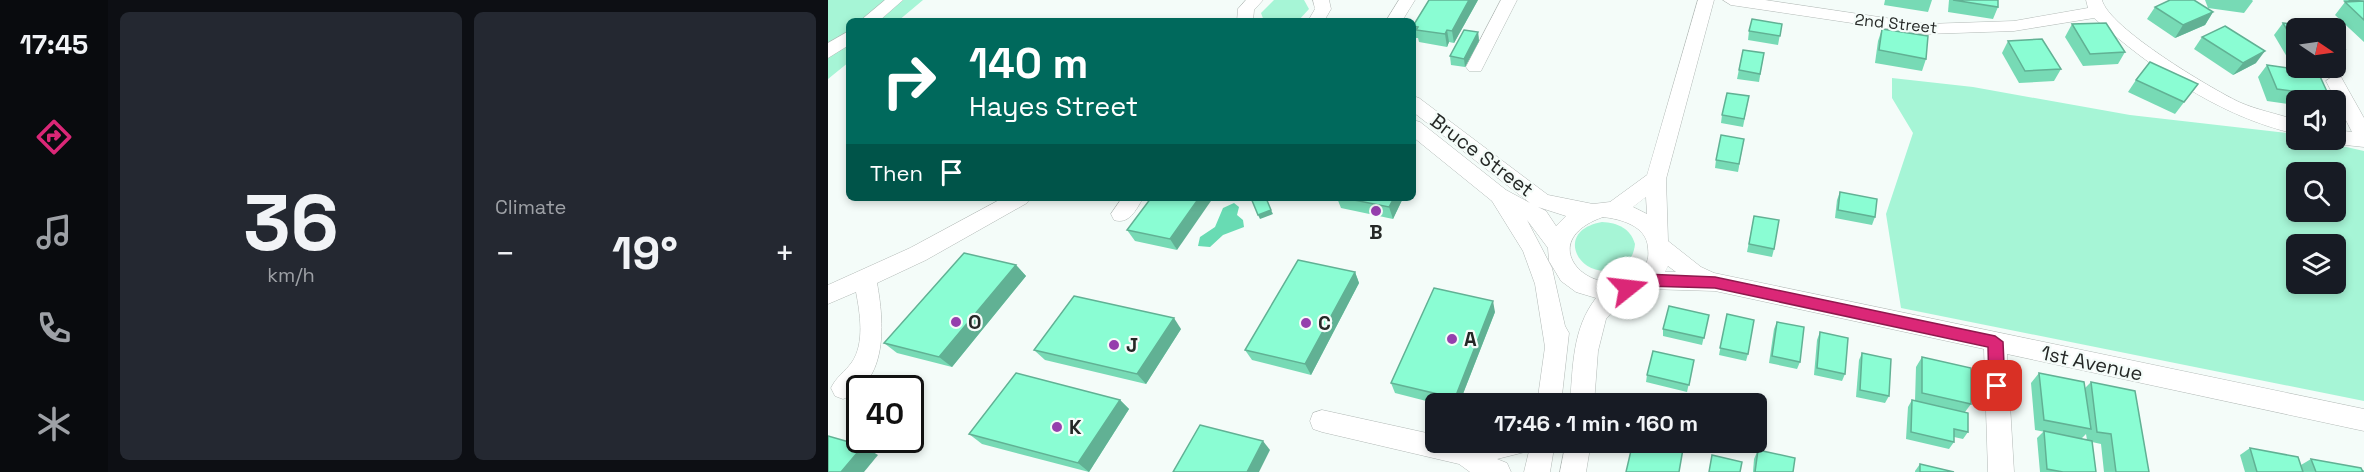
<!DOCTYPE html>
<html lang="en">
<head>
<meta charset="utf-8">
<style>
	body { margin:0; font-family:"Space Grotesk",sans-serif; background:#242831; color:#f1f3f6; height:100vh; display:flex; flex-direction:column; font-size:22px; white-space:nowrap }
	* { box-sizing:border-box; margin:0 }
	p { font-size:20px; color:#9ea1a6 }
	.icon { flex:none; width:33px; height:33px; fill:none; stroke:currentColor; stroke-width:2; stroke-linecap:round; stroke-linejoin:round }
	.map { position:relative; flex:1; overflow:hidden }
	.details { display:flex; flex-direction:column; gap:12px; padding:12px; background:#0d0f14; width:720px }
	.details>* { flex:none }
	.guide { position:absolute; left:18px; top:18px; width:570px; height:183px; border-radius:9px; box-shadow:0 3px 9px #0003; background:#00695c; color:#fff; overflow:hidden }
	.needle { width:39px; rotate:103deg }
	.buttons { position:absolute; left:1458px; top:18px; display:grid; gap:12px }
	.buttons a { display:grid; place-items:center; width:60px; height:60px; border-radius:9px; background:#171b24; box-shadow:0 3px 9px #0003; font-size:30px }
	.speed { position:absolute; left:18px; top:375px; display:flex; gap:12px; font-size:30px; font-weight:700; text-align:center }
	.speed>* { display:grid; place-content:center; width:78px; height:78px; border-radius:50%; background:#171b24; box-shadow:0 3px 9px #0003; line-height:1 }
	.speed .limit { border:3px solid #111; border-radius:9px; background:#fff; color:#111 }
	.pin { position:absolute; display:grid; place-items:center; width:51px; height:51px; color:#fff; margin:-26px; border-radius:12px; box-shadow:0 3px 9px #0006 }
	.me { position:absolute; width:66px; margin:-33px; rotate:74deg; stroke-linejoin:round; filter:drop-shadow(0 0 4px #0008) }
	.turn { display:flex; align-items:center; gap:21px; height:126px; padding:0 24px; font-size:27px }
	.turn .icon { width:78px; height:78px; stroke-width:2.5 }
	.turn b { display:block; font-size:42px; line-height:51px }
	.then { display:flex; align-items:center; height:57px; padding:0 24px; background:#0003; gap:12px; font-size:22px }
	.big { font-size:45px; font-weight:700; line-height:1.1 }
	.details .card { flex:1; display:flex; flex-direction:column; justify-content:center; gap:9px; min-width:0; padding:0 21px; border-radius:9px; background:#242831 }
	.details .dial { align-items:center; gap:0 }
	.dial b { font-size:78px; line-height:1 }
	.heat { display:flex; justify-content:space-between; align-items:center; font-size:33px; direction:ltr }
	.details .tiles { flex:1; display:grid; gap:12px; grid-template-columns:repeat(2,1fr) }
	.trip { position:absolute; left:597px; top:393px; width:342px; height:60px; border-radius:9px; background:#171b24; box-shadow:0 3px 9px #0003; font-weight:700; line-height:60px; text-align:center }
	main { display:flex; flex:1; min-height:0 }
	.dock { display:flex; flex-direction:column; width:108px; justify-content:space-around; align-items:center; background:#090b0e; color:#9ea1a6 }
	.dock .icon { width:42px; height:42px }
	.dock .selected { color:#db2777 }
	.dock b { font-size:27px; color:#f1f3f6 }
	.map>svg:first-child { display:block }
	.green { fill:#a6f5d6; fill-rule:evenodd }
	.water { fill:#68dbb3 }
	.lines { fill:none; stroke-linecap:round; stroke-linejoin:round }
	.minor-casing { stroke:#b2b9b6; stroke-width:1 }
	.minor { fill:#fff; fill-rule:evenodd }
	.wall { fill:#77dab5 }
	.shaded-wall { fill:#61b194 }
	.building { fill:#8afdd3; stroke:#61b194; stroke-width:1.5 }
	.route { fill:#db2777; stroke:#8e194d; stroke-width:1.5 }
	.poi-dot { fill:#953fad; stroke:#f4fcf9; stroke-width:2 }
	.labels { text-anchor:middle; stroke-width:4.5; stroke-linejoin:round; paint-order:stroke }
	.far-street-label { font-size:16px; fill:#252826; stroke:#f4fcf9 }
	.street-label { font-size:20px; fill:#252826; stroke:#f4fcf9 }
	.poi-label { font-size:20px; font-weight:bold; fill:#252826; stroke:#f4fcf9; text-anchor:start }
</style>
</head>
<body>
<main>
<nav class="dock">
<b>17:45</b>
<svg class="icon selected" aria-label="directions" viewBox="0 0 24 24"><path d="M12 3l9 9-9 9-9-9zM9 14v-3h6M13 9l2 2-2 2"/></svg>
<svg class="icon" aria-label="music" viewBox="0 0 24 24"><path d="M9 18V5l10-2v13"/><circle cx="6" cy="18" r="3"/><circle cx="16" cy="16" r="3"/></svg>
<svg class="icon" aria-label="phone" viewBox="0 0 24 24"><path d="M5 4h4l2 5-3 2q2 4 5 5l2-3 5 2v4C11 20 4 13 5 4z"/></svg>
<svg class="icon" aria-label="climate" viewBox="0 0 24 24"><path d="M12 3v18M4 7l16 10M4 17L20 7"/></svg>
</nav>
<section class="details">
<div class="tiles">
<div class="card dial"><b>36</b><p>km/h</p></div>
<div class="card"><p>Climate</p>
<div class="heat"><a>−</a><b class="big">19°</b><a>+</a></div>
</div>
</div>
</section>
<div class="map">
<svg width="1536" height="472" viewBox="0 0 1536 472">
	<rect width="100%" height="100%" fill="#f4fcf9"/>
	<g class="green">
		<polygon points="0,0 95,0 70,21 21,21 21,62 0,79"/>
		<polygon points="446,0 476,0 481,9 470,21 436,21 433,13"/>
		<path d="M1064,78L1145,87L1302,115L1459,133L1468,135V140H1487L1536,151V401L1073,308L1058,214L1085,133L1064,98ZM1468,172H1508V212H1468ZM1468,244H1508V284H1468Z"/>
		<path d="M774,222C790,223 802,228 807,244C806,254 802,262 793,267C754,286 722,231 774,222Z"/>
	</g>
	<polygon class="water" points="406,203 411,207 409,215 415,220 416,227 395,235 382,247 370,246 372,237 387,227 395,208"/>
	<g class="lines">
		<g class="minor-casing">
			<g id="minor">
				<polygon points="57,0 75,0 51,21 32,21"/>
				<polygon points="418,0 435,0 426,10 425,21 409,21 410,9"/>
				<polygon points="485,0 501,0 503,9 496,21 480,21 487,9"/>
				<polygon points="571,0 587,0 574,21 558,21"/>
				<polygon points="673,0 689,0 653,71 641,71 638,67"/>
				<path d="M870,0H886L838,179L840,241L873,267L886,273L1536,409V431L1179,354L1186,472H1160L1156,349L887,291L820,289L791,304L778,319L770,351L766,404H742C745,367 744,329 768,298L748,292L733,281L721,261L720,248L699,220L724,268L737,326L741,333L733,404H709L717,347L707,284L695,251L664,201L585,137V120L592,122L678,190L702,203L585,112V96L591,98L720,195L765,204L782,202L819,175ZM818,197L819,214L805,207ZM710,207L738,216L728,226L718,211ZM775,217C793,219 819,226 820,248C821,257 820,263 814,269C773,310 698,244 775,217ZM840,266L848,272H837Z"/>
				<path d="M895,0H937L1098,24L1186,21L1260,8L1258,0H1274C1281,28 1382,88 1411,102C1429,110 1450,114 1468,120V134C1390,116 1326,70 1266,18L1186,31L1098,34L903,5Z"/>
				<polygon points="21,31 21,45 0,58 0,43"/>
				<polygon points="1507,75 1513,77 1536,118 1536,147 1508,144 1500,140 1508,140 1508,130 1524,132 1498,81"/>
				<path d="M175,198H202L199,203L98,260L49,283C56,321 61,382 15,399L7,396L3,388C8,377 17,372 24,362C37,343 32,313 28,292L0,304V285L82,248Z"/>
				<path d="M294,198H315C308,210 301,225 286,220L283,214Z"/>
				<polygon points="494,410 608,435 608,442 727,442 722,472 696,472 701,451 669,459 679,463 683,472 642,472 631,464 494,432 485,429 482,421 485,413"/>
				<polygon points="738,442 763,442 758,472 732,472"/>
			</g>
		</g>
		<use href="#minor" class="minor"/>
	</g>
	<g class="wall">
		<polygon points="650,0 626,43 621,42 619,47 591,42 590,38 587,38 585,25"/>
		<polygon points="1057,0 1104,0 1100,12 1056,5"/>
		<polygon points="1121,0 1170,0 1170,7 1165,19 1120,12"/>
		<polygon points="1377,0 1424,0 1425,1 1416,13 1380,8"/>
		<polygon points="1515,0 1536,0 1526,2 1536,1 1536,42 1507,15 1517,2"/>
		<polygon points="1327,7 1385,12 1377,25 1347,38 1319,19"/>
		<polygon points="1455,23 1468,28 1468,58 1459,57 1446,35"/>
		<polygon points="954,24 950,45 920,40 921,31"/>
		<polygon points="1244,24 1297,52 1290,64 1255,66 1237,37"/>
		<polygon points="1054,29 1098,59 1094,71 1047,63 1050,41"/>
		<polygon points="650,32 651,41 637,67 623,65 622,56"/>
		<polygon points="1508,35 1517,49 1508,59"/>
		<polygon points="1374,37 1428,63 1405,75 1366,49"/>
		<polygon points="1180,41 1233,69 1226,81 1191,83 1174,53"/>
		<polygon points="915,50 936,53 931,82 909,79"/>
		<polygon points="1439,65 1501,96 1497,100 1468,100 1468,105 1439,101 1430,77"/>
		<polygon points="1308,80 1370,84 1347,114 1300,92"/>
		<polygon points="921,96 915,127 893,123 894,115"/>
		<polygon points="916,139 910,172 887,168 888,160"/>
		<polygon points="1012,192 1047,217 1044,225 1007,218 1009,200"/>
		<polygon points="323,198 349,250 307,241 299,230"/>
		<polygon points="509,198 575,198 565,219 513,208"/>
		<polygon points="926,216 946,249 944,257 919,252"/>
		<polygon points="188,265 198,276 124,367 69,353 56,343"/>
		<polygon points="527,272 531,283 483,375 424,360 417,350"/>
		<polygon points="667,312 631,404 610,404 567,393 563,383"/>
		<polygon points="899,314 920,354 918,361 891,355"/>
		<polygon points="881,315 874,345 835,336 835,329"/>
		<polygon points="949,322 972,362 969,369 941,363 946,329"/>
		<polygon points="353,329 318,384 217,360 206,350"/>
		<polygon points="992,332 1017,374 1014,381 986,375 989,340"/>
		<polygon points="1034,353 1061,396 1057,403 1028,397 1031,360"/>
		<polygon points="1094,357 1143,404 1137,412 1140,432 1135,439 1126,437 1126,442 1121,449 1078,439 1080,407 1084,400 1087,401 1088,367"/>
		<polygon points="866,360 859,392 818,382 819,375"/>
		<polygon points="1211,373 1257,388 1263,382 1321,472 1276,472 1273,444 1264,442 1268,472 1212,472 1209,438 1216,431 1259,440 1258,434 1253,439 1207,430 1203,383"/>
		<polygon points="292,400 301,409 261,472 154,444 141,434"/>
		<polygon points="1422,448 1475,472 1417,472 1412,455"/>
		<polygon points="930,450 965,472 925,472 926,459"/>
		<polygon points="1483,459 1534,471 1536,470 1536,472 1475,472 1473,465"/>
		<polygon points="1092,464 1126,472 1087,472 1087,471"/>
	</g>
	<g class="shaded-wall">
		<polygon points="641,0 650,0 626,43 624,31"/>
		<polygon points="1521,0 1536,0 1518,3"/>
		<polygon points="1385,12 1377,25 1347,38 1355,25"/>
		<polygon points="619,30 621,42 619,47 617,34"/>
		<polygon points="650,32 651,41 637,67 636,59"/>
		<polygon points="1437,51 1428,63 1405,75 1415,63"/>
		<polygon points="371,198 385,198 349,250 342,239"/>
		<polygon points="566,198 575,198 565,219 561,207"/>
		<polygon points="443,210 445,214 432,219 430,215"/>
		<polygon points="188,265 198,276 124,367 111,357"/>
		<polygon points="527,272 531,283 483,375 477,364"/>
		<polygon points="665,301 667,312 631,404 628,404 627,398"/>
		<polygon points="346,318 353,329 318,384 309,374"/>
		<polygon points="292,400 301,409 261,472 250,463"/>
		<polygon points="435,441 442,450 431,472 419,472"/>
		<polygon points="35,446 50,455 36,472 13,472"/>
	</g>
	<g class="building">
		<polygon points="601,0 641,0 624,31 619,30 617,34 588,30 590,27 585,26"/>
		<polygon points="1125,0 1170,0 1170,7"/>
		<polygon points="1342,0 1366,0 1385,12 1355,25 1327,7"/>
		<polygon points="1536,1 1536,20 1517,2"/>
		<polygon points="924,19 954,24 952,36 921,31"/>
		<polygon points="1278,23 1297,52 1262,54 1244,24"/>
		<polygon points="1455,23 1502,27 1503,28 1468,28 1468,45"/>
		<polygon points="1397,26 1437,51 1415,63 1374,37"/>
		<polygon points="1054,29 1100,36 1098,59 1051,50"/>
		<polygon points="636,30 650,32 636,59 622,56"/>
		<polygon points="1508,35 1517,49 1508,48"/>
		<polygon points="1214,39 1233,69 1197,71 1180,41"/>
		<polygon points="915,50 936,53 932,74 911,70"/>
		<polygon points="1322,62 1370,84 1356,102 1308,80"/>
		<polygon points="1439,65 1490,72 1501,96 1449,89"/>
		<polygon points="899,93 921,96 916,119 894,115"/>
		<polygon points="893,135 916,139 911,164 888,160"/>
		<polygon points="1012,192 1049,199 1047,217 1010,210"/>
		<polygon points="323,198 371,198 342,239 299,230"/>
		<polygon points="423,198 438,198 443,210 430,215"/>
		<polygon points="516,198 566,198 561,207"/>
		<polygon points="926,216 951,220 946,249 921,244"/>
		<polygon points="136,253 188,265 111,357 56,343"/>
		<polygon points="470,260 527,272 477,364 417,350"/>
		<polygon points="606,288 665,301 627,398 563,383"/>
		<polygon points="246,296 346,318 309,374 206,350"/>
		<polygon points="841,306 881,315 876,338 835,329"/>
		<polygon points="899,314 926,320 920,354 892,348"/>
		<polygon points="949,322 976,327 972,362 944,356"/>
		<polygon points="992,332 1020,338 1017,374 989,368"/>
		<polygon points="825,351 866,360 861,385 819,375"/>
		<polygon points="1034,353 1063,359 1061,396 1032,390"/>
		<polygon points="1094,357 1143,368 1143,404 1094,393"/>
		<polygon points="188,373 292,400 250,463 141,434"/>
		<polygon points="1211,373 1256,382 1263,429 1216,420"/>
		<polygon points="1263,382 1307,391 1321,472 1288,472 1283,434 1269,432"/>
		<polygon points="819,398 840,404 817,404"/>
		<polygon points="1084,400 1140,413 1140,432 1126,429 1126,442 1083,432"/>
		<polygon points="372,425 435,441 419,472 345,472"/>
		<polygon points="1216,431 1264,441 1268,472 1235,472 1219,469"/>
		<polygon points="0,436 35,446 13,472 0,472"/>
		<polygon points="805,442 827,442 855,449 851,472 798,472"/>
		<polygon points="1422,448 1470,457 1475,472 1429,472"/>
		<polygon points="930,450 967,458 965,472 927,472"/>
		<polygon points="884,455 914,462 912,472 881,472"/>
		<polygon points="1483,459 1533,468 1535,472 1488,472"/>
		<polygon points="1092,464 1126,472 1092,472"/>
	</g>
	<polygon class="route" points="816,274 887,277 1167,336 1175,342 1177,386 1175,390 1169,392 1164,390 1161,386 1160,347 887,288 817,286 800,294 794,292 794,284"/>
	<g class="poi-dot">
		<circle cx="548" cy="211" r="6"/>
		<circle cx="128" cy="322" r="6"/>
		<circle cx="478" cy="323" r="6"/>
		<circle cx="624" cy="339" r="6"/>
		<circle cx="286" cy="345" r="6"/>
		<circle cx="229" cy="427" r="6"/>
	</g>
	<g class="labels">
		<g class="far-street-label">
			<text transform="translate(1068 23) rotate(6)" y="6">2nd Street</text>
		</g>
		<g class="street-label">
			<text transform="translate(654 155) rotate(37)" y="7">Bruce Street</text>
			<text transform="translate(1264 363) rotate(12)" y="7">1st Avenue</text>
		</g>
		<g class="poi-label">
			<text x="548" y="239" text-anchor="middle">B</text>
			<text x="140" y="329">O</text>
			<text x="490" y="330">C</text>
			<text x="636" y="346">A</text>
			<text x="298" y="352">J</text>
			<text x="241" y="434">K</text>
		</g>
	</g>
</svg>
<div class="buttons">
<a><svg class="needle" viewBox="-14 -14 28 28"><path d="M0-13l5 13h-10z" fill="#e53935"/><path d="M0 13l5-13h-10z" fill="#9ea1a6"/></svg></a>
<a><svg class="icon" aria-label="sound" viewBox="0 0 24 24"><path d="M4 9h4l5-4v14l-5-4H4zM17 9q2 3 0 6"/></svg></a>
<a><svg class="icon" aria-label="search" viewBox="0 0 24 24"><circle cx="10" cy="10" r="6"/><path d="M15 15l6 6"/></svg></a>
<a><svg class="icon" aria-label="layers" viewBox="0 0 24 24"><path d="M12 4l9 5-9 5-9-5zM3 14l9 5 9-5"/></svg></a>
</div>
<div class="speed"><div class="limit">40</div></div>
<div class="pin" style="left:1169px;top:386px;background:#d93025"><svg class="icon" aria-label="arrive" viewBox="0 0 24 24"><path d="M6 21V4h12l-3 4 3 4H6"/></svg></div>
<svg class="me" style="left:800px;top:288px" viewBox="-20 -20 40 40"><circle r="19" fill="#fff"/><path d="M0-13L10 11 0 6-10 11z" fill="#db2777"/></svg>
<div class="trip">17:46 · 1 min · 160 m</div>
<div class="guide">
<div class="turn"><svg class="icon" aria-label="right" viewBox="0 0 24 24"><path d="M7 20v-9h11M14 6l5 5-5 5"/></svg><div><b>140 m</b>Hayes Street</div></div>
<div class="then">Then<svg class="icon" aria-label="arrive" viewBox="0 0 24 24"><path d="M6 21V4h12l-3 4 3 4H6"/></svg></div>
</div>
</div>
</main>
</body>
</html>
